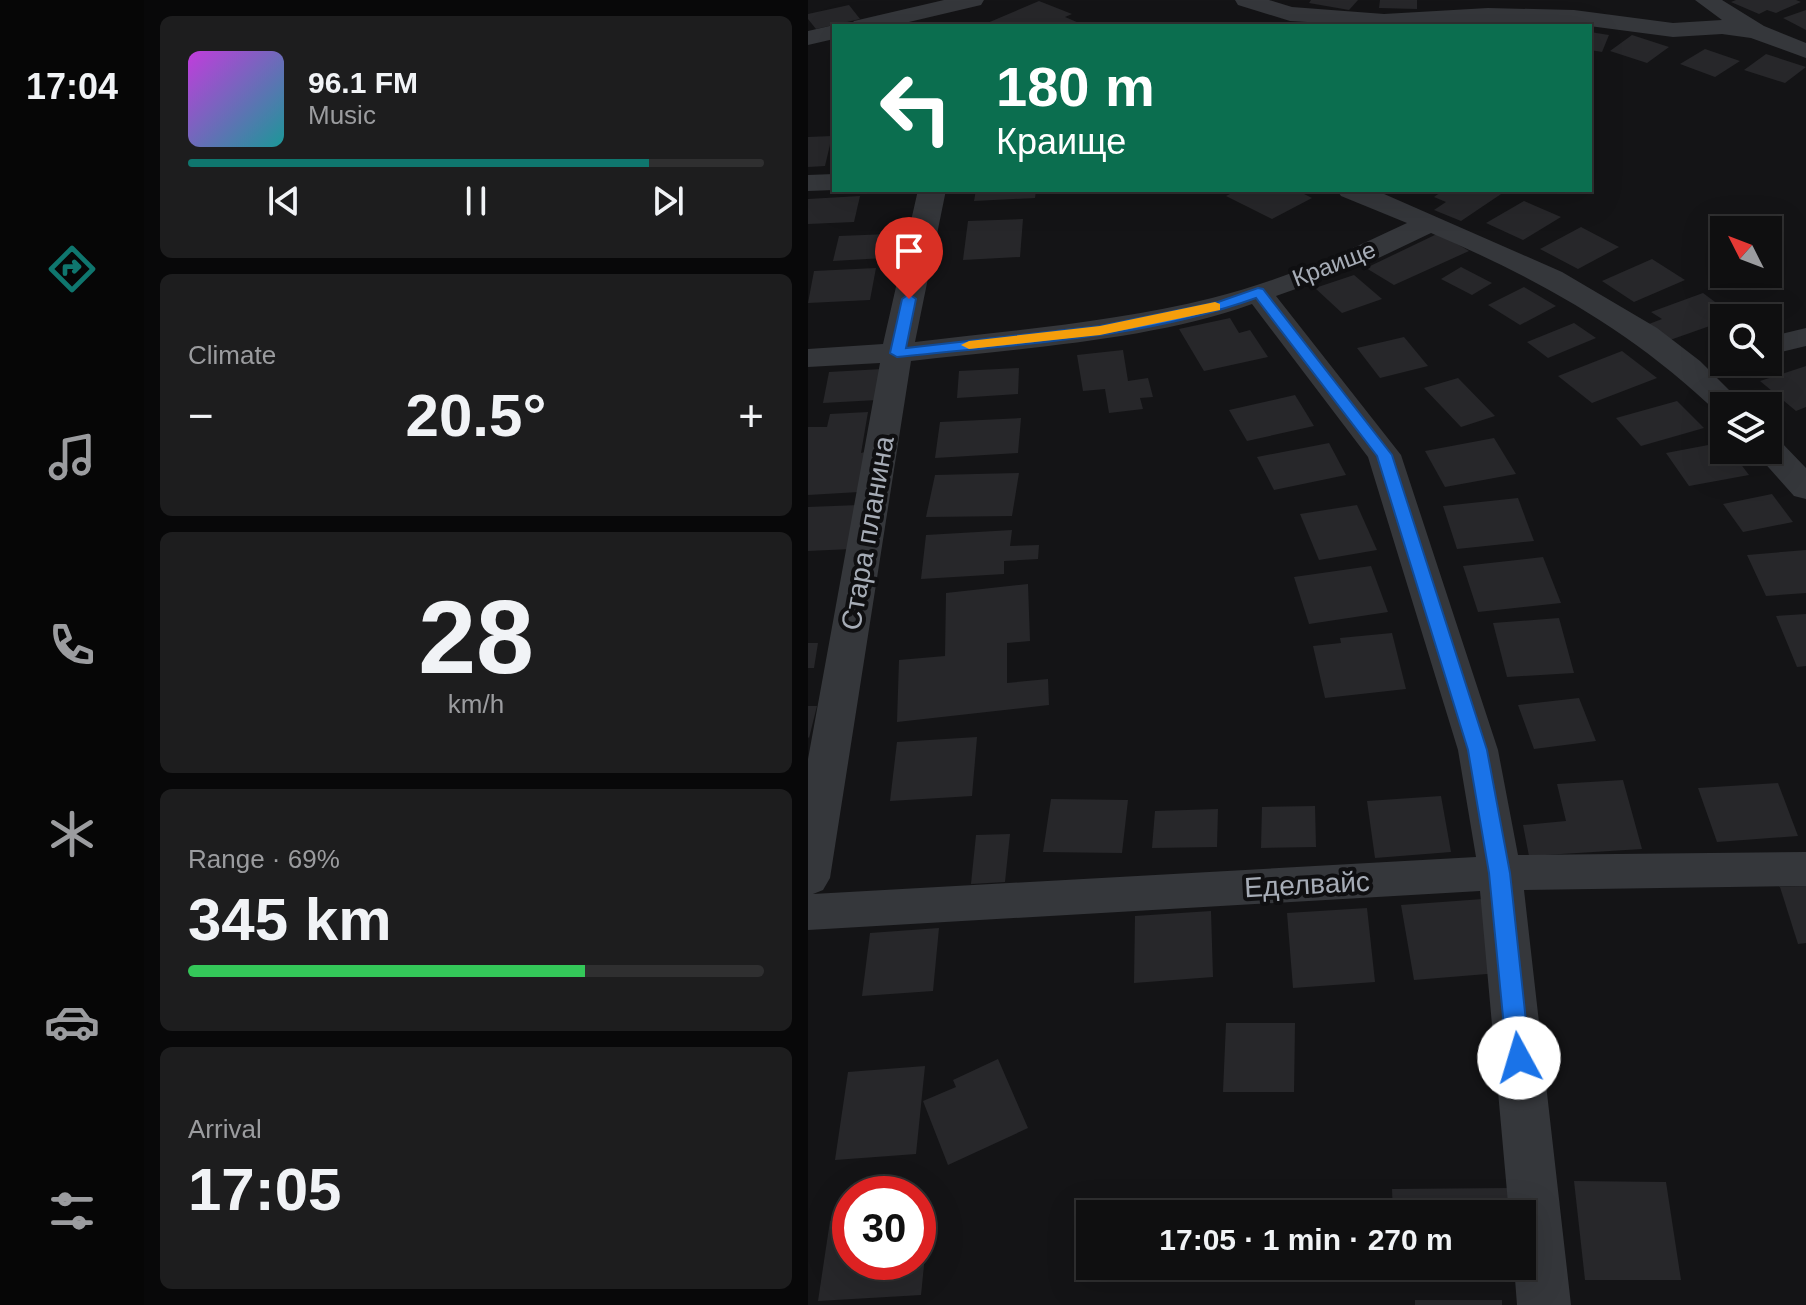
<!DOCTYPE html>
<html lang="en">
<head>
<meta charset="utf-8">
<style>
	body { margin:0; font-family:Helvetica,sans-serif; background:#1d1d1e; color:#f1f3f6; height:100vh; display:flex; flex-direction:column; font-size:30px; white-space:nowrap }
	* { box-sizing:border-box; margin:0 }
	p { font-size:26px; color:#9b9c9f }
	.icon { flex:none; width:44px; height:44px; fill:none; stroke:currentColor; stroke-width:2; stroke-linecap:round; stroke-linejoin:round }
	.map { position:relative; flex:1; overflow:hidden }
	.drawer { display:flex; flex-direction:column; gap:16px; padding:16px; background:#080809; width:664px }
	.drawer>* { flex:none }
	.hud { position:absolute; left:24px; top:24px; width:760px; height:168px; border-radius:0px; box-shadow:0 8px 32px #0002,0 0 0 2px #2f2f30; background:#0b6e4f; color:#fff; overflow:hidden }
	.needle { width:52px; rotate:312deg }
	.fabs { position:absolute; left:902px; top:216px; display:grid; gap:16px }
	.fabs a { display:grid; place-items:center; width:72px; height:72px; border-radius:0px; background:#0f0f10; box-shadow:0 8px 32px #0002,0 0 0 2px #2f2f30; font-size:40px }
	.speed { position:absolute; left:24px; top:1176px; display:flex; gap:16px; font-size:40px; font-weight:700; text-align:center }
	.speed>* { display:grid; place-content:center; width:104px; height:104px; border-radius:50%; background:#0f0f10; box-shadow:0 8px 32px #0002,0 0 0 2px #2f2f30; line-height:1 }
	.speed .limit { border:12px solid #d22; background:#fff; color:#111 }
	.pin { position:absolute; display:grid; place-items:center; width:68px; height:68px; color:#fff; margin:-82px -34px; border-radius:50% 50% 50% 0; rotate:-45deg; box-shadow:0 0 8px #0007 }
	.pin .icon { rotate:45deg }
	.me { position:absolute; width:88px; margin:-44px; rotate:354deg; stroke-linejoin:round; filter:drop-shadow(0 0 6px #0008) }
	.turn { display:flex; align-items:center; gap:28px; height:168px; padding:0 32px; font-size:36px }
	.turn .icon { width:104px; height:104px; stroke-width:2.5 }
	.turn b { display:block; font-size:56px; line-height:68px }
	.big { font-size:60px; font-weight:700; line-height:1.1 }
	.drawer .tile { flex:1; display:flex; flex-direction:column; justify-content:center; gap:12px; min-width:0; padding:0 28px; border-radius:12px; background:#1d1d1e }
	.drawer .dial { align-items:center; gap:0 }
	.dial b { font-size:104px; line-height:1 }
	.song { display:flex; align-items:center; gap:24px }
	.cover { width:96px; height:96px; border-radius:12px; background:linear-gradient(135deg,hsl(290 70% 55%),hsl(180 70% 35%)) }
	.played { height:8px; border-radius:4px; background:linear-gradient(90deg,#0f766e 80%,#2f2f30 80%) }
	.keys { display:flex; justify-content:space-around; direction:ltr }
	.heat { display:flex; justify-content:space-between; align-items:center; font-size:44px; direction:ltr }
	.charge { height:12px; border-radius:6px; background:linear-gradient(90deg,#34c759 69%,#2f2f30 0) }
	.trip { position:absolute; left:268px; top:1200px; width:460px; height:80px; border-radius:0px; background:#0f0f10; box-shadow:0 8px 32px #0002,0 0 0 2px #2f2f30; font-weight:700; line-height:80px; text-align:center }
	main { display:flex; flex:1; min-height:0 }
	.menu { display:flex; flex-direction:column; width:144px; justify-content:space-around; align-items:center; background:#060606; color:#9b9c9f }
	.menu .icon { width:56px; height:56px }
	.menu .selected { color:#0f766e }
	.menu b { font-size:36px; color:#f1f3f6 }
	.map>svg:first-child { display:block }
	.building { fill:#27272a }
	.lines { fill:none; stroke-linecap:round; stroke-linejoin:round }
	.street { fill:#35373b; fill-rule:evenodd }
	.route { fill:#1a73e8; stroke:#114b97; stroke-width:2 }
	.slow { fill:#f59e0b }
	.labels { text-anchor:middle; stroke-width:8; stroke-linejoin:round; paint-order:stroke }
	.far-street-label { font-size:24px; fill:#a6acb6; stroke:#0f0f11 }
	.street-label { font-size:28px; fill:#a6acb6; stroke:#0f0f11 }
</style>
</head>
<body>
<main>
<nav class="menu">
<b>17:04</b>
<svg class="icon selected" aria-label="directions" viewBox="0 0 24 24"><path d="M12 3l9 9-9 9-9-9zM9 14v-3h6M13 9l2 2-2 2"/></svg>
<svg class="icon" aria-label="music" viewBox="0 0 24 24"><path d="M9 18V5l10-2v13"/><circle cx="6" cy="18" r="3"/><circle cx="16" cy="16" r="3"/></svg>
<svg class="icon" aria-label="phone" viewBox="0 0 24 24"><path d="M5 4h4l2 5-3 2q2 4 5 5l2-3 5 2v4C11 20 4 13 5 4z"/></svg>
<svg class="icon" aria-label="climate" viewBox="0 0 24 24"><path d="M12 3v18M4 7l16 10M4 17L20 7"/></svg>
<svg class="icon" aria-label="car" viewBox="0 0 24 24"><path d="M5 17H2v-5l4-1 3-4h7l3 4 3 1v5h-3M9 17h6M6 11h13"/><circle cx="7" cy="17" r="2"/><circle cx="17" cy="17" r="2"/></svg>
<svg class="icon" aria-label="filters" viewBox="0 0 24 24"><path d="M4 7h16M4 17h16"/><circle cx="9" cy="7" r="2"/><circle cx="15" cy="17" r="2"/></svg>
</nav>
<section class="drawer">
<div class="tile">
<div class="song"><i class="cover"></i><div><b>96.1 FM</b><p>Music</p></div></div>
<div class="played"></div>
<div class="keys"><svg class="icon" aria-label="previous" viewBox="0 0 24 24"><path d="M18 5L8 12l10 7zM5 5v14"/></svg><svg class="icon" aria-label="pause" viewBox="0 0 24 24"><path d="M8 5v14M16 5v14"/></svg><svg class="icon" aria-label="next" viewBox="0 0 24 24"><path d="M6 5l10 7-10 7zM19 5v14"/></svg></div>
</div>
<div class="tile"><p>Climate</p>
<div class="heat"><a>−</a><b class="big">20.5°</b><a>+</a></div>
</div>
<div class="tile dial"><b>28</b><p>km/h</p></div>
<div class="tile"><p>Range · 69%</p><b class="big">345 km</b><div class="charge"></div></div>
<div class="tile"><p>Arrival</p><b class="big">17:05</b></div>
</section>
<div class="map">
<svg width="998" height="1305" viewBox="0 0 998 1305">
	<rect width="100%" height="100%" fill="#141416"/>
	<g class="building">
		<polygon points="503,0 550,0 541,10 501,3"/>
		<polygon points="572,0 609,0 609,9 571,8"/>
		<polygon points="928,0 988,0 993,2 968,13 959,10 951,14 923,2"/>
		<polygon points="231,1 264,14 257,17 278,26 177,24"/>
		<polygon points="41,5 52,19 8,29 0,19 0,14"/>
		<polygon points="998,10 998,30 975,18"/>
		<polygon points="782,32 801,35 794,52 782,50"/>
		<polygon points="824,35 861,47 839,63 802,51"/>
		<polygon points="897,49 932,61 907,77 872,64"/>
		<polygon points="958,54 998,67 977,83 936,70"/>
		<polygon points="24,136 17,166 0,167 0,137"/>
		<polygon points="168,190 228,190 227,198 166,201"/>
		<polygon points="430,190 488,190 504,198 464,219 418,196"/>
		<polygon points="636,190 699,190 653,221 626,210 638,202 626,197"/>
		<polygon points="52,196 46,222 0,224 0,199"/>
		<polygon points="716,201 753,217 715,240 678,223"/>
		<polygon points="215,219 212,257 155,260 160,221"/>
		<polygon points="773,227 811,247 770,269 732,249"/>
		<polygon points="631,233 661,251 586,285 558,268"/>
		<polygon points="81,234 76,258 25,261 31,236"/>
		<polygon points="844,259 877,280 826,302 794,281"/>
		<polygon points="653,267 684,283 664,295 633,279"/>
		<polygon points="68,268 62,300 0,303 6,271"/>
		<polygon points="546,275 574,299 534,313 507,288"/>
		<polygon points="716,287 748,306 712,325 680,305"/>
		<polygon points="895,293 927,317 916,318 916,321 862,340 841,324 854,319 843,312"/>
		<polygon points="422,318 431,333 442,330 460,357 396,371 371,329"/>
		<polygon points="766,323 788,338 740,358 719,342"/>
		<polygon points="596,337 620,366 572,378 549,348"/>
		<polygon points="315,350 320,381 340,378 345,397 332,398 335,409 301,413 297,389 275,391 269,355"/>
		<polygon points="814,351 849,378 784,403 750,376"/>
		<polygon points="998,366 998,407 988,411 952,381"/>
		<polygon points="211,368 210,394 149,398 151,371"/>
		<polygon points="74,369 69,400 15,403 21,372"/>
		<polygon points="650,378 687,416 653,427 616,388"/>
		<polygon points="487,395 506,426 439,441 421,410"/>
		<polygon points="869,401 896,428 833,446 808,418"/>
		<polygon points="60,412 53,453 57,452 51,492 0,495 0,427 19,427 22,414"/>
		<polygon points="213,418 210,453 127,458 132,422"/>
		<polygon points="686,438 708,474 637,487 617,451"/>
		<polygon points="916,442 916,450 922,450 941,475 881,486 858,453"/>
		<polygon points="521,443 538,475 466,490 449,457"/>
		<polygon points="211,473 204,516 118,517 127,475"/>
		<polygon points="964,494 985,522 935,532 915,504"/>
		<polygon points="710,498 726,541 649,549 635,506"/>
		<polygon points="51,505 43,549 0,551 0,507"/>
		<polygon points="549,505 569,550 511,560 492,514"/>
		<polygon points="204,530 202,546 231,545 230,559 196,561 196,574 113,579 118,535"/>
		<polygon points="998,550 998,593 958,596 939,555"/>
		<polygon points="735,557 753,603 670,612 655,566"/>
		<polygon points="563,566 580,612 501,624 486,577"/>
		<polygon points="220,584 222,641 199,643 199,683 240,679 241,705 89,722 91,660 137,656 138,593"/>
		<polygon points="998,614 998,666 989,667 968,616"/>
		<polygon points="751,618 766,673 699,677 685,623"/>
		<polygon points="584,633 598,689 517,698 505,646 533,643 532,638"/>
		<polygon points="0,643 10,643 6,668 0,668"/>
		<polygon points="771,698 788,741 726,749 710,705"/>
		<polygon points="0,706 9,706 1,738 0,737"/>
		<polygon points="169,737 164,796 82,801 89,742"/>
		<polygon points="815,780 834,849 721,856 715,825 758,821 749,784"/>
		<polygon points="970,783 990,836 909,842 890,788"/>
		<polygon points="633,796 643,852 567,858 559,801"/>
		<polygon points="243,799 320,800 314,853 235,852"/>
		<polygon points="507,806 508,847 453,848 454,807"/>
		<polygon points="410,809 409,847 344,848 347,811"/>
		<polygon points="202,834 197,882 163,884 168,835"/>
		<polygon points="998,886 998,943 990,944 972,887"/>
		<polygon points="675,899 691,973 606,980 593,905"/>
		<polygon points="559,908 567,982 485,988 479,913"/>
		<polygon points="403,911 405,977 326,983 327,916"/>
		<polygon points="131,928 125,991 54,996 62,933"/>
		<polygon points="418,1023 487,1023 486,1092 415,1092"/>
		<polygon points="190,1059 220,1128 140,1165 115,1101 148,1087 145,1080"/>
		<polygon points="117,1066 108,1154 27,1160 40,1072"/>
		<polygon points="766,1181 858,1182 873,1280 777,1280"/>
		<polygon points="701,1188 703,1214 585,1214 584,1189"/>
		<polygon points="121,1215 113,1295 10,1301 22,1221 42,1220 42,1262 110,1262 110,1216"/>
		<polygon points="587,1266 708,1266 709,1272 587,1273"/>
		<rect x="607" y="1300" width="87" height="5"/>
	</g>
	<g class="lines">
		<g class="street">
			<polygon points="136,0 176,0 173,5 84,26 42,26 46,21"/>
			<polygon points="427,0 461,0 484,7 576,14 680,8 766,10 865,23 914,20 887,0 914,0 956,26 998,43 998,58 943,38 914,34 865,37 766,24 680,22 531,26 533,24 482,21 430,5"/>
			<polygon points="26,25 30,26 26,26 26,39 0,45 0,31"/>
			<polygon points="26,174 26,190 0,191 0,175"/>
			<path d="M110,190H138L107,342C207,330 307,322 404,298C470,282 538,252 599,223L533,196L529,190H567L754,272L849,328L892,361L937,406H916V414L910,413C824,331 731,279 623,233L558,264L468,296L593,455L690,750L710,855L998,852V886L716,890L763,1305H709L706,1266H714V1214H701L672,891L0,930V759L72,363L0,367V349L75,344ZM444,304L560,457L650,750L668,857L5,894L15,890L22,878L103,361C212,348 341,341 444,304Z"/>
			<polygon points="998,328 998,346 960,355 960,337"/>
			<polygon points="960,438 972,441 998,468 998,499 986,496 945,450 960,450"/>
		</g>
	</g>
	<path class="route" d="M450,288L455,289L584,455L679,750L702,873L722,1058L719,1065L711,1068L703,1065L699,1058L681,873L660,750L569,456L448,298C334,339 208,344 89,357L82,353L94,299L101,294L108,299L98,348L292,326L410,302Z"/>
	<polygon class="slow" points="407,302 412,304 412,310 292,335 161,349 153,345 161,341 292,326"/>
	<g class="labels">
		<g class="far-street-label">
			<text transform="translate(526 264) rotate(-21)" y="8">Краище</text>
		</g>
		<g class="street-label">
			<text transform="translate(59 533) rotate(-80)" y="10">Стара планина</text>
			<text transform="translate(499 884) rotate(-3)" y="10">Еделвайс</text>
		</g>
	</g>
</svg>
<div class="fabs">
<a><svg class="needle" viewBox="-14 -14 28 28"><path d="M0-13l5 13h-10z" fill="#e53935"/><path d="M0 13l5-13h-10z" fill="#9b9c9f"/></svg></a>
<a><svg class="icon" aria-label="search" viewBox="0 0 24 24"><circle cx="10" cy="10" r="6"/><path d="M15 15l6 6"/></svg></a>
<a><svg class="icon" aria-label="layers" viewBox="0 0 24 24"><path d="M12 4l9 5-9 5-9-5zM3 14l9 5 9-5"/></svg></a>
</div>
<div class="speed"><div class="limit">30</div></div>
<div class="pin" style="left:101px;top:299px;background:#d93025"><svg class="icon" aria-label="arrive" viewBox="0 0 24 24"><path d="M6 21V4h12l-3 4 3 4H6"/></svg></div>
<svg class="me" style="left:711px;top:1058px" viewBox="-20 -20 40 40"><circle r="19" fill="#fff"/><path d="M0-13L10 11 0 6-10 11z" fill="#1a73e8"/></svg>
<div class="trip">17:05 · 1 min · 270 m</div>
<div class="hud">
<div class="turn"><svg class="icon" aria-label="left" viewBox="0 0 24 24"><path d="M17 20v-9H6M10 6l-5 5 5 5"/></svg><div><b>180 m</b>Краище</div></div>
</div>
</div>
</main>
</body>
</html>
